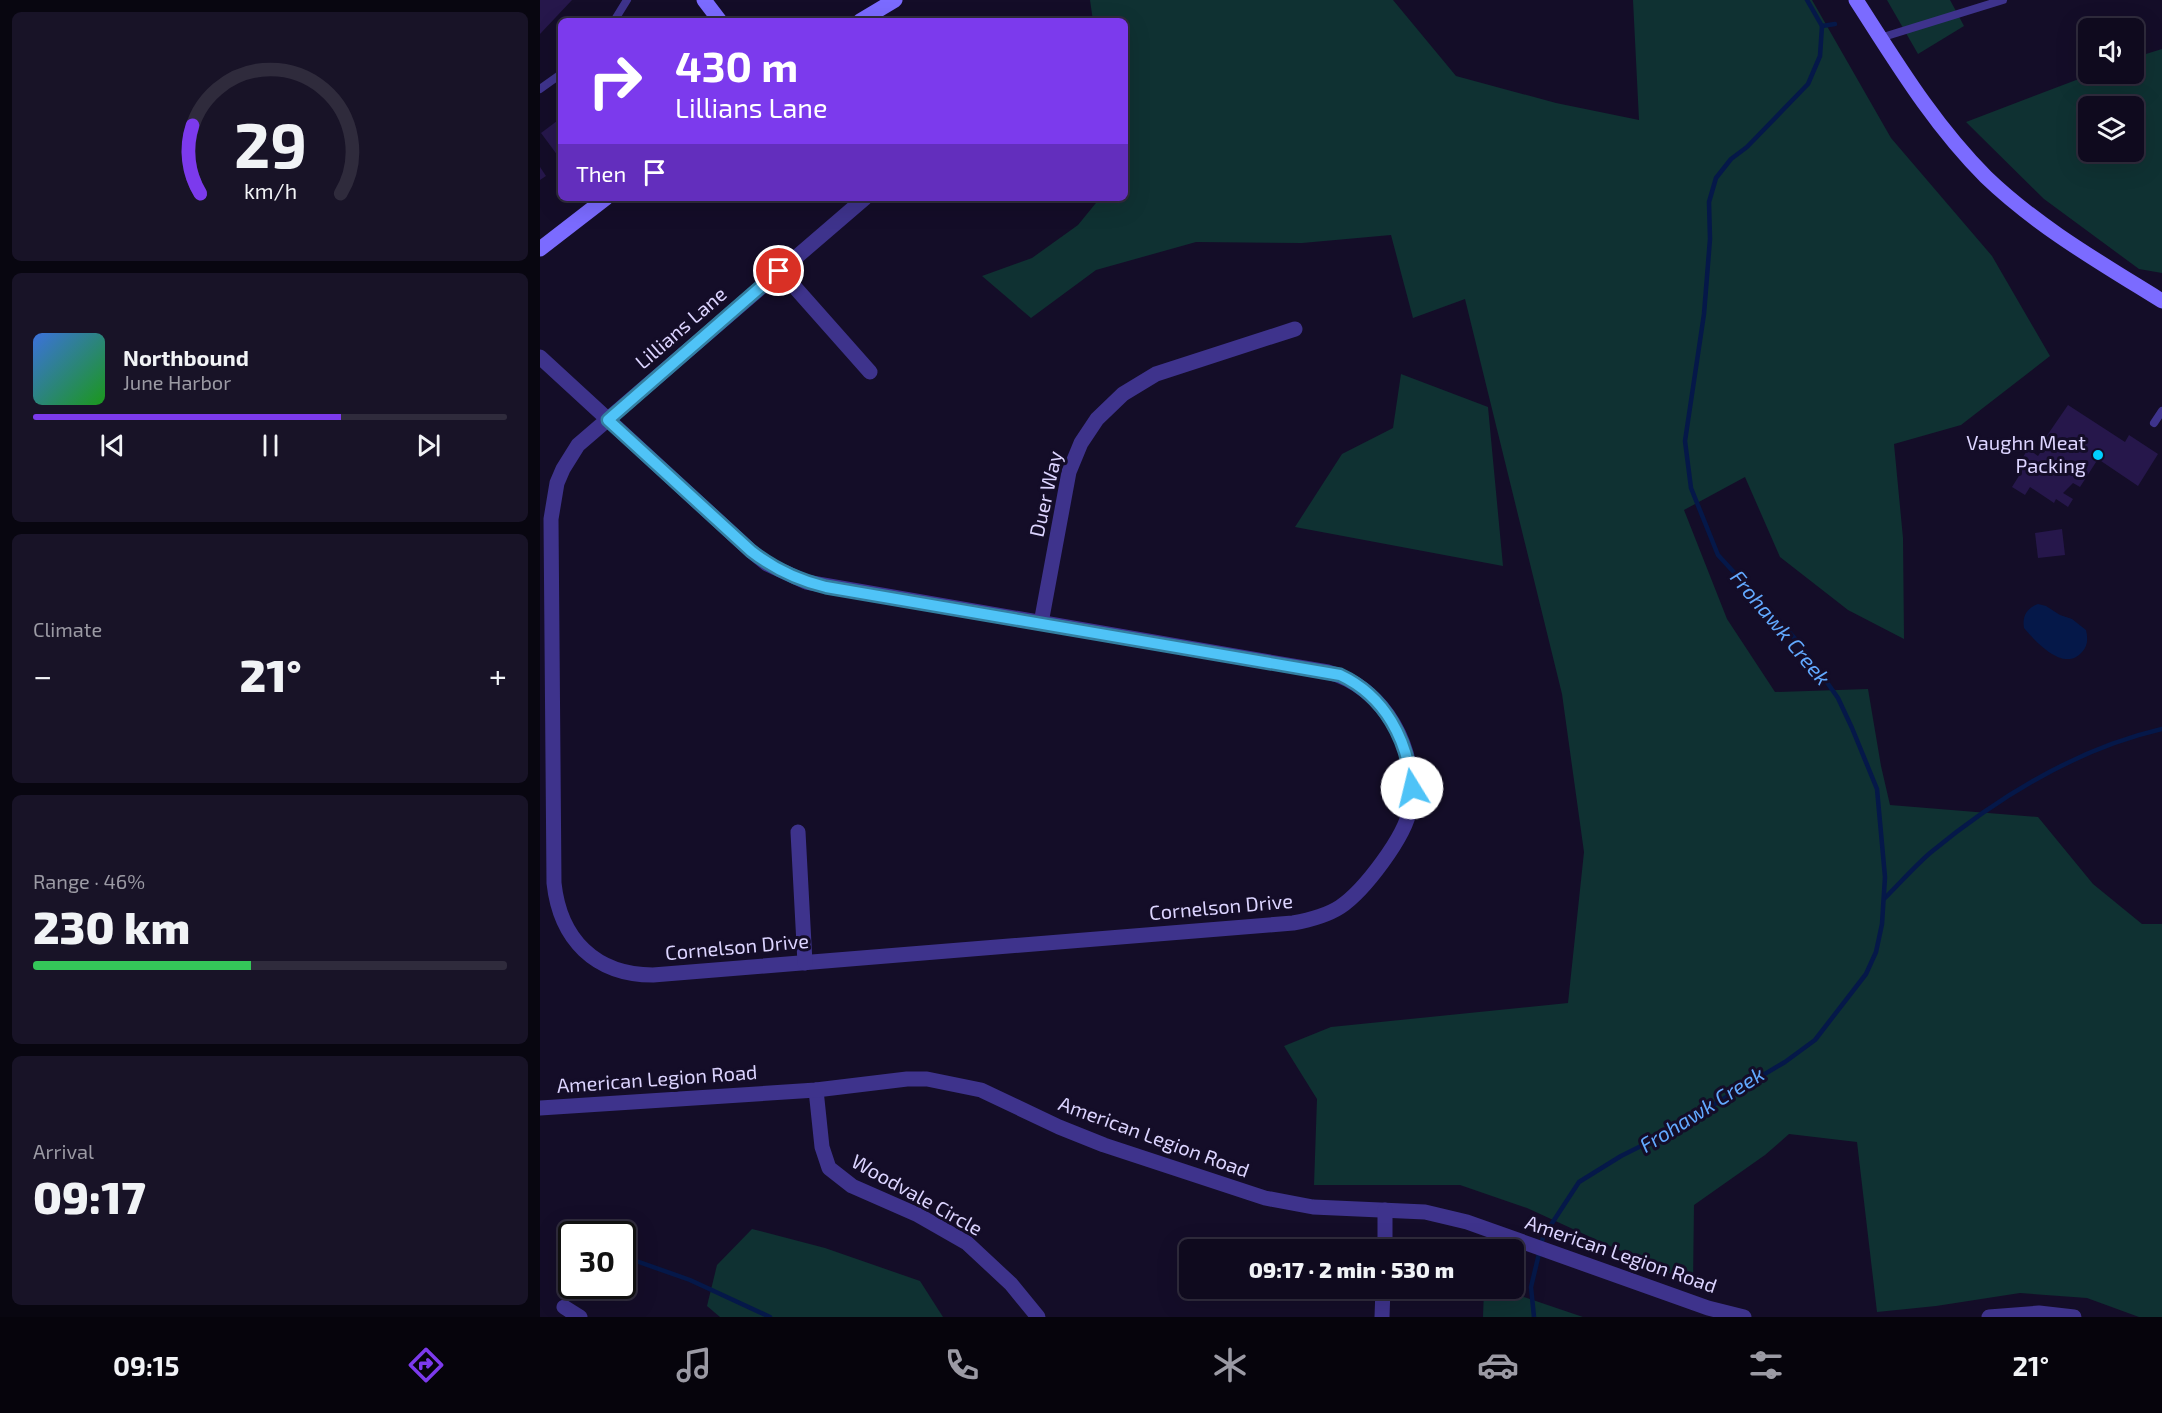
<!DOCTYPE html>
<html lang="en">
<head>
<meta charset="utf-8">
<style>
	body { margin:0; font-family:"Exo 2",sans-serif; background:#181327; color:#f1f3f6; height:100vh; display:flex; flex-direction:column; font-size:22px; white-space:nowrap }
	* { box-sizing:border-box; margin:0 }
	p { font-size:20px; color:#9b9aa4 }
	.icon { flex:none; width:33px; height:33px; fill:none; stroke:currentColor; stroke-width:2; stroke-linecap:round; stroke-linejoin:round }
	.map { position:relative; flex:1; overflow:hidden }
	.panel { display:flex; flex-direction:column; gap:12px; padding:12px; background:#080610; width:540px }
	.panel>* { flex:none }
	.banner { position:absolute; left:18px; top:18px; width:570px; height:183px; border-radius:9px; box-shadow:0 6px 24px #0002,0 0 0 2px #2f2b3c; background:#7c3aed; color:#fff; overflow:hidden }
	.controls { position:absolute; left:1538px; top:18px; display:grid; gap:12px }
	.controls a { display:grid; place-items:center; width:66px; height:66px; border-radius:9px; background:#0f0a1e; box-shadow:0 6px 24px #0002,0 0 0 2px #2f2b3c; font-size:30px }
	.speed { position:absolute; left:18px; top:1221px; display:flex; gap:12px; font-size:30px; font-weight:700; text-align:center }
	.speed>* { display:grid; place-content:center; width:78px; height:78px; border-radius:50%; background:#0f0a1e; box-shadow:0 6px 24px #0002,0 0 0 2px #2f2b3c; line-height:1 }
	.speed .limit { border:3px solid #111; border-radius:9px; background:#fff; color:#111 }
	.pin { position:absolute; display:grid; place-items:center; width:51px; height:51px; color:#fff; margin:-26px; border:3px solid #fff; border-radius:50%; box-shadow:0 2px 6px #0007 }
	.me { position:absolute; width:66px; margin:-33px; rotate:351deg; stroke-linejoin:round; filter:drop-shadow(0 0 4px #0008) }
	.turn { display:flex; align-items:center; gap:21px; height:126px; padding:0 18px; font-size:27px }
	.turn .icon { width:78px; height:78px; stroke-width:2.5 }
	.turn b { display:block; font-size:42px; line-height:51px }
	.then { display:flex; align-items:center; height:57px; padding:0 18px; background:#0003; gap:12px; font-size:22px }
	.big { font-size:45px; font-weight:800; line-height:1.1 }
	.panel .tile { flex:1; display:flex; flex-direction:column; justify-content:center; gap:9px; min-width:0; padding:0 21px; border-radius:9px; background:#181327 }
	.panel .dial { align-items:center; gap:0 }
	.dial svg { height:156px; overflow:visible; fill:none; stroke:#2f2b3c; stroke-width:7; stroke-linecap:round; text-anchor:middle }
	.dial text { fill:#f1f3f6; stroke:none }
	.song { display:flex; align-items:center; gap:18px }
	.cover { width:72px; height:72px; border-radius:9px; background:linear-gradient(135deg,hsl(220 70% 55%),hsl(120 70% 35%)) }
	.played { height:6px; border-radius:3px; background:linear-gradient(90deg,#7c3aed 65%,#2f2b3c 65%) }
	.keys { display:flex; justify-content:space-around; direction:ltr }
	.heat { display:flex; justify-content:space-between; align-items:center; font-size:33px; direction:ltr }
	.charge { height:9px; border-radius:4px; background:linear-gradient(90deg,#34c759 46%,#2f2b3c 0) }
	.trip { position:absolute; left:639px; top:1239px; width:345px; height:60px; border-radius:9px; background:#0f0a1e; box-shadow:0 6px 24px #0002,0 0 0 2px #2f2b3c; font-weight:800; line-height:60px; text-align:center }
	.dock { display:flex; height:96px; justify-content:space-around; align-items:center; background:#06040c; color:#9b9aa4 }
	.dock .icon { width:42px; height:42px }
	.dock .active { color:#7c3aed }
	.dock b { font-size:27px; color:#f1f3f6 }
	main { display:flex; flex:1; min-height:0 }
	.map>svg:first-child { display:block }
	.green { fill:#0f3132; fill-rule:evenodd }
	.water { fill:#051849 }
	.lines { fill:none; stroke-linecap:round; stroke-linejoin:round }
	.stream { stroke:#051849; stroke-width:4.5 }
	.building { fill:#26174b }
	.lane { stroke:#3e338c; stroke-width:8 }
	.street { stroke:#3e338c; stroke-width:15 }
	.secondary { stroke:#7b6bff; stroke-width:15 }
	.route-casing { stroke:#337fa1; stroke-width:15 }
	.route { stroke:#4fc3f7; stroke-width:10 }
	.poi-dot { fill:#00cfff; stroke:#140d28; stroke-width:2 }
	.labels { text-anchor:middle; stroke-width:6; stroke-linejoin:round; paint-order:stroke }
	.street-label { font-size:20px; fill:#dcd4ff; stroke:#140d28 }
	.poi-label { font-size:20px; fill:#dcd4ff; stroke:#140d28; text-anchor:end }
	.water-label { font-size:21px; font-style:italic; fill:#62a9ff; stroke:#140d28 }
</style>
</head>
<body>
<main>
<section class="panel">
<div class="tile dial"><svg viewBox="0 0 100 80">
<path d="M14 69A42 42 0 1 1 86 69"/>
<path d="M14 69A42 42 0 0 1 10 34" stroke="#7c3aed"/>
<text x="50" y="56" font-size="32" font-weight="700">29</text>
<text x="50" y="72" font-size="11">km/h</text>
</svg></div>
<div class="tile">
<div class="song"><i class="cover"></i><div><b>Northbound</b><p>June Harbor</p></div></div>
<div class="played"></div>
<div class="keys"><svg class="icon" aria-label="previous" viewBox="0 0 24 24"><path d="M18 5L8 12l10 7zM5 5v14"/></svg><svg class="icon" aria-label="pause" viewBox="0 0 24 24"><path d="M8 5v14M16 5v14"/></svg><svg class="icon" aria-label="next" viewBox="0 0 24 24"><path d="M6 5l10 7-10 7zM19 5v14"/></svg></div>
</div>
<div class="tile"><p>Climate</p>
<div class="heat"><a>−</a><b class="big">21°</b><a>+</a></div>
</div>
<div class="tile"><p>Range · 46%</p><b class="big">230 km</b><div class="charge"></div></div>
<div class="tile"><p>Arrival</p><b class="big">09:17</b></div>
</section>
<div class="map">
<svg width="1622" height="1317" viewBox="0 0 1622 1317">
	<rect width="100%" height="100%" fill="#140d28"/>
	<g class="green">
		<polygon points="550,0 853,0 916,76 1016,103 1099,120 1093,0 1272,0 1351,138 1452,256 1510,356 1421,425 1354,444 1363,538 1364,639 1308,610 1240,557 1205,477 1144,510 1187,619 1235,692 1328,689 1341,766 1350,805 1498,817 1553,884 1602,924 1622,924 1622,1317 1599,1317 1547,1298 1480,1293 1396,1306 1337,1312 1317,1142 1249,1134 1225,1155 1154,1205 1153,1284 987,1208 920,1185 774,1185 777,1099 744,1046 791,1027 1028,1003 1044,852 1022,694 925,299 873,318 851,235 762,243 656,242 556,270 491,318 442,276 492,258 538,225 560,198 585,198 585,21 553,21"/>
		<polygon points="1347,0 1410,0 1424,26 1378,54"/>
		<path d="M1622,49V273L1599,269L1504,199L1426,122L1552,74H1593V58ZM1548,106H1593V152H1548Z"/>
		<polygon points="861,374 948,407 963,566 755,527 802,454 853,428"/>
		<polygon points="212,1229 285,1248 380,1281 403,1317 180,1317 167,1306 177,1265"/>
		<polygon points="944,1289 960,1289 1043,1317 943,1317"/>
	</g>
	<path class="water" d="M1498,604L1506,606L1520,615L1532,619L1546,630C1548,638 1548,646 1542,652C1524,673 1496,642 1484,628C1482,616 1487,608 1498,604Z"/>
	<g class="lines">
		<g class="stream">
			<polyline points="1282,26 1295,24"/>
			<path d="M1345,898C1360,883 1374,867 1390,853C1458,797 1535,749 1622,729"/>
			<polyline points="82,1256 150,1280 230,1317"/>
			<polyline points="994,1317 991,1287 1003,1237 1039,1182 1081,1156 1123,1135 1245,1062 1275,1040 1326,974 1336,952 1342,924 1345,877 1337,789 1312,728 1298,698 1260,644 1178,555 1151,488 1145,441 1164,314 1170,239 1169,202 1176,178 1191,159 1207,147 1268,84 1280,56 1282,26 1267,0"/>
		</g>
	</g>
	<g class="building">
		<polygon points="0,0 32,0 0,34"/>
		<polygon points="21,118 21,160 1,133"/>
		<polygon points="0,167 6,176 0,180"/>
		<polygon points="1528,405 1585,442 1589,435 1618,454 1598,486 1558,459 1540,487 1533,483 1523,493 1533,499 1528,507 1516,499 1514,503 1490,487 1485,495 1472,487 1482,471 1476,468 1488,449 1498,456 1509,439 1506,437"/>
		<polygon points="1522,529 1525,555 1498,558 1495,533"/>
	</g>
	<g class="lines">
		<g class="lane">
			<polyline points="74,21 87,0"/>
			<polyline points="1340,38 1463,0"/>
			<polyline points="0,89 21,74"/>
			<polyline points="1614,423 1622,411"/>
		</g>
		<g class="street">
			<polyline points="239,271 252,284 330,372"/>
			<path d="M0,357L211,551L227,564L266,582L788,672C845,687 879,751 870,808C866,836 824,891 800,907C786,916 770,920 753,923L113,975C55,975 20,939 14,883L11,519L17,483L23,469L38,445L325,198"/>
			<polyline points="501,623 529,472 541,443 557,419 583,394 616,374 755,329"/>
			<polyline points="258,832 265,963"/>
			<polyline points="276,1090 282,1147 289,1168 312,1186 378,1215 427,1243 471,1284 498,1317"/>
			<polyline points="0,1108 276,1090 367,1079 387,1079 441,1090 519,1127 564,1145 725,1198 773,1207 885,1212 927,1222 1168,1308 1204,1317"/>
			<polyline points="845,1210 845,1250"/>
			<polyline points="24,1307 40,1317"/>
			<polyline points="842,1317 843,1288"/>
			<polyline points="1449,1317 1499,1313 1534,1317"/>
		</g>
		<g class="secondary">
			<polyline points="164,0 180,21"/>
			<path d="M1316,0C1356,62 1393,124 1446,177C1498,227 1561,263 1622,301"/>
			<polyline points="320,21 355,0"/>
			<polyline points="0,249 66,198"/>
		</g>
	</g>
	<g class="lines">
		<g class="route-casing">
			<path id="route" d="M239,271L68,420L211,551C234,569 257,580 286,587L800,675C845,696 868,740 872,788"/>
		</g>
		<use href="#route" class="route"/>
	</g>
	<circle class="poi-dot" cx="1558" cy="455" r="6"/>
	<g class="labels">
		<g class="street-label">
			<text transform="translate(141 328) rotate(-41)" y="7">Lillians Lane</text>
			<text transform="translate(506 494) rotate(-77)" y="7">Duer Way</text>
			<text transform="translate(681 907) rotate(-5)" y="7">Cornelson Drive</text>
			<text transform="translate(197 947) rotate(-5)" y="7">Cornelson Drive</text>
			<text transform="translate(117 1079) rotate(-4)" y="7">American Legion Road</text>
			<text transform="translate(614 1137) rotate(20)" y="7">American Legion Road</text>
			<text transform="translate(377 1195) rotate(29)" y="7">Woodvale Circle</text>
			<text transform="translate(1081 1254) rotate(19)" y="7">American Legion Road</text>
		</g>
		<g class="poi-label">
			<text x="1546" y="450">Vaughn Meat<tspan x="1546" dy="23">Packing</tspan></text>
		</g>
		<g class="water-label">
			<text transform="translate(1240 628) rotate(50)" y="7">Frohawk Creek</text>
			<text transform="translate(1162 1110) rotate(-32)" y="7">Frohawk Creek</text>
		</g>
	</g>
</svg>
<div class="controls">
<a><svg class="icon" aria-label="sound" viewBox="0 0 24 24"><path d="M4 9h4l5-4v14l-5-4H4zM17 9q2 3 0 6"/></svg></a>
<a><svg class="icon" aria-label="layers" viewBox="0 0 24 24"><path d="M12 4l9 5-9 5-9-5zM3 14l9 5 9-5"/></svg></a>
</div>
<div class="speed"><div class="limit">30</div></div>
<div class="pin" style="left:239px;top:271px;background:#d93025"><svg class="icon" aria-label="arrive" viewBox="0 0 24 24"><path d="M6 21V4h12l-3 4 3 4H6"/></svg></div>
<svg class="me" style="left:872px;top:788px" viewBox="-20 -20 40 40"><circle r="19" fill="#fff"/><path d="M0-13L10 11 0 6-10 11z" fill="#4fc3f7"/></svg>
<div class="trip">09:17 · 2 min · 530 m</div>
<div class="banner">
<div class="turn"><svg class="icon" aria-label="right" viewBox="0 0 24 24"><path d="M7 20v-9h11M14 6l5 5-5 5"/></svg><div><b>430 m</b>Lillians Lane</div></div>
<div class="then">Then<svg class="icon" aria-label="arrive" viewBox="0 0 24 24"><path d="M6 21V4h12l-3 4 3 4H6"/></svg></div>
</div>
</div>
</main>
<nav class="dock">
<b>09:15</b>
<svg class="icon active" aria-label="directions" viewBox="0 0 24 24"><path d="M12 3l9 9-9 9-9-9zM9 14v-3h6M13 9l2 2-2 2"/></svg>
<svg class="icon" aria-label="music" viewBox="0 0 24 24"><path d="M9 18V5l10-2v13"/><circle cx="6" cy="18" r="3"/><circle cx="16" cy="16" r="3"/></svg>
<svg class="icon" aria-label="phone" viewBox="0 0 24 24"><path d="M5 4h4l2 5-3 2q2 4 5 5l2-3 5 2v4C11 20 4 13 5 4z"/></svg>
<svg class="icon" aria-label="climate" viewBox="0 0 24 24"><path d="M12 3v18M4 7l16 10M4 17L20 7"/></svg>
<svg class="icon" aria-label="car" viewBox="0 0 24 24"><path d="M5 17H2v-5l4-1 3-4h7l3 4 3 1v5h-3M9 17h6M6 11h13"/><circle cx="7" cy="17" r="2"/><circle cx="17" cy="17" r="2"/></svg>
<svg class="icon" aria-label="filters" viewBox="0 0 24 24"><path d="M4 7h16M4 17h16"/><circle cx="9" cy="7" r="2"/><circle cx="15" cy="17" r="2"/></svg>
<b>21°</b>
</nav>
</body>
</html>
